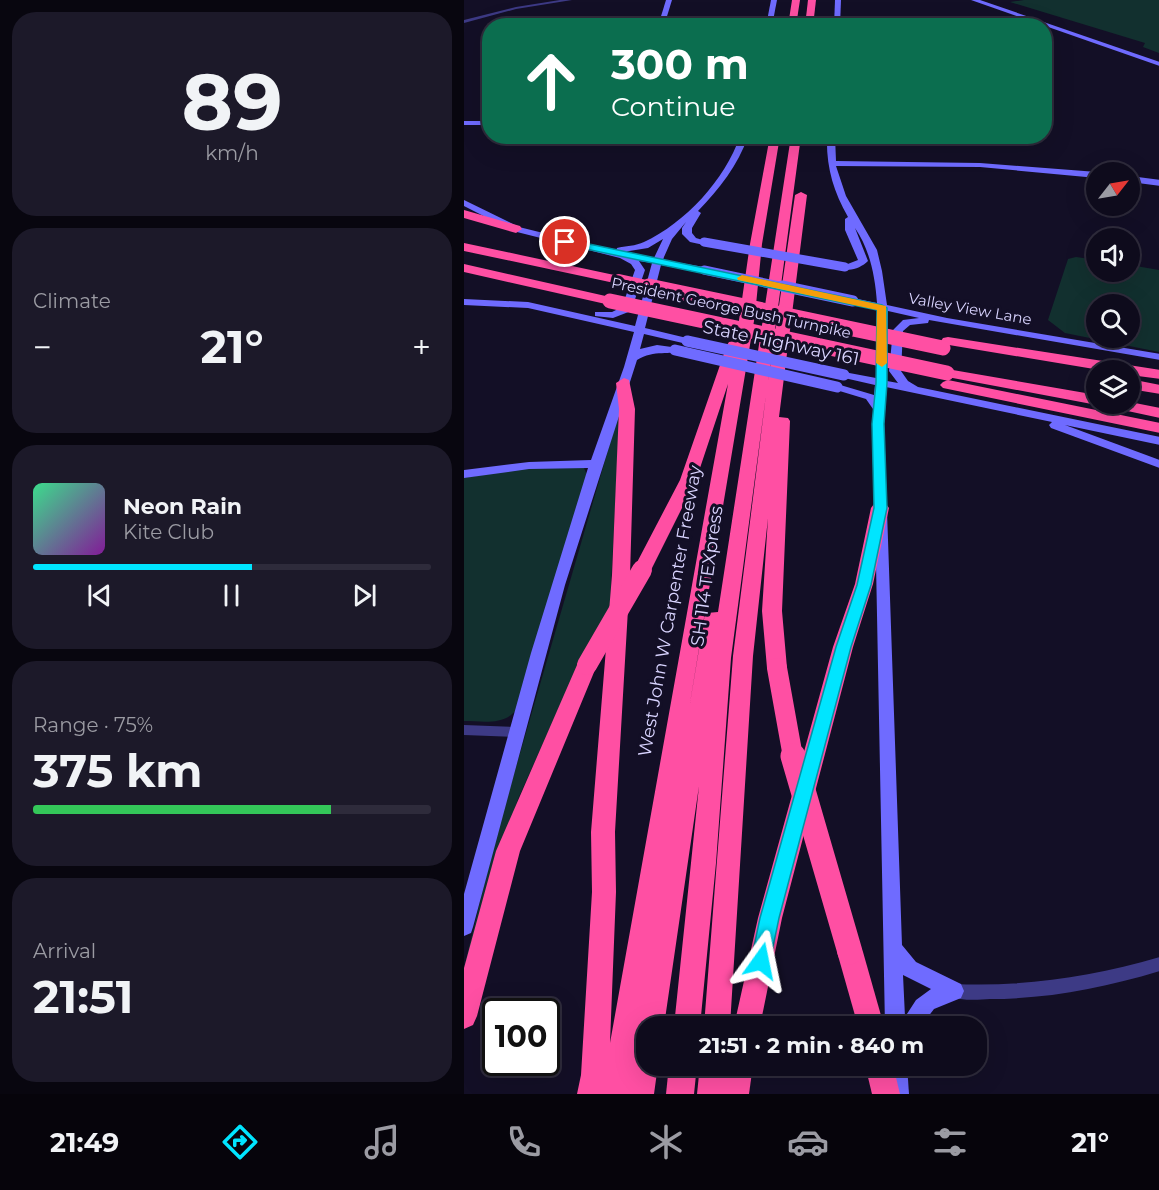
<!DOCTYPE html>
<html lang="en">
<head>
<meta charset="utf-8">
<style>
	body { margin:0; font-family:Montserrat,sans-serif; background:#1c1929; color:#f1f3f6; height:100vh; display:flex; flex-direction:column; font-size:22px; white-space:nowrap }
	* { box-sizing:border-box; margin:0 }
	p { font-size:20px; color:#9b9ba3 }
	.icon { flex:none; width:33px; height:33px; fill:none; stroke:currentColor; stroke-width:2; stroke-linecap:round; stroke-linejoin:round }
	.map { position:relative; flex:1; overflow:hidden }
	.panel { display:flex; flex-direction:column; gap:12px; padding:12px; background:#08060f; width:464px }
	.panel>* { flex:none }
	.guide { position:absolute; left:18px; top:18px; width:570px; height:126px; border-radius:24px; box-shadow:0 6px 24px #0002,0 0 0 2px #2e2b3b; background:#0b6e4f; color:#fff; overflow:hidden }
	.needle { width:39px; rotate:59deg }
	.tools { position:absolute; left:622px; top:162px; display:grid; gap:12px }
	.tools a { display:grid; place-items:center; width:54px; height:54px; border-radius:50%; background:#0e0b1c; box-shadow:0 6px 24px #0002,0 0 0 2px #2e2b3b; font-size:30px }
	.speed { position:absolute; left:18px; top:998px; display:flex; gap:12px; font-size:30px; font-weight:700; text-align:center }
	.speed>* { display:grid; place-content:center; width:78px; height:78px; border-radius:50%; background:#0e0b1c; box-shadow:0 6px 24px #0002,0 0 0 2px #2e2b3b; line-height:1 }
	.speed .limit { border:3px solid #111; border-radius:9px; background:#fff; color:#111 }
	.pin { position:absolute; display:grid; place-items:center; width:51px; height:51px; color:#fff; margin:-26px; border:3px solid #fff; border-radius:50%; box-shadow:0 2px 6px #0007 }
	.me { position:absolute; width:66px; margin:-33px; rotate:12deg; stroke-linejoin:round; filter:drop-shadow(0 0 4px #0008) }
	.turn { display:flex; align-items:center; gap:21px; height:126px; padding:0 30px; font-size:27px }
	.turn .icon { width:78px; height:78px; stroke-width:2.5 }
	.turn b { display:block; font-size:42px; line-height:51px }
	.big { font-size:45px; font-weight:700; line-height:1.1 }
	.panel .widget { flex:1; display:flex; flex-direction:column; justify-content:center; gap:9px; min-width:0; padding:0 21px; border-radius:24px; background:#1c1929 }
	.panel .dial { align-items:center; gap:0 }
	.dial b { font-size:78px; line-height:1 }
	.song { display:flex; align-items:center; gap:18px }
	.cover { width:72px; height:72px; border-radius:9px; background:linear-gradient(135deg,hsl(150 70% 55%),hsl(290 70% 35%)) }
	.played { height:6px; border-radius:3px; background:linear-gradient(90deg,#00e5ff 55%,#2e2b3b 55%) }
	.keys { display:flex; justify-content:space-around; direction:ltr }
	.heat { display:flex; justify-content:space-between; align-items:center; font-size:33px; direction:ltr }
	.charge { height:9px; border-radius:4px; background:linear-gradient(90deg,#34c759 75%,#2e2b3b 0) }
	.trip { position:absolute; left:172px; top:1016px; width:351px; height:60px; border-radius:24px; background:#0e0b1c; box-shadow:0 6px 24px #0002,0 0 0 2px #2e2b3b; font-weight:700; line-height:60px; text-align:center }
	.tabs { display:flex; height:96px; justify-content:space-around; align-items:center; background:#06040b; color:#9b9ba3 }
	.tabs .icon { width:42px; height:42px }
	.tabs .active { color:#00e5ff }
	.tabs b { font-size:27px; color:#f1f3f6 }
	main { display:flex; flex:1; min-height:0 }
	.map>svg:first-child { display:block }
	.green { fill:#12302f; fill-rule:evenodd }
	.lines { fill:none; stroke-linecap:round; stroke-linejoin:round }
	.street { fill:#3d3a85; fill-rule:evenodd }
	.secondary { fill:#6f6bff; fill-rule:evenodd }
	.highway { fill:#ff4fa3; fill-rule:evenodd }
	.secondary-bridge-far1 { stroke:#6f6bff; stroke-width:9 }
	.secondary-bridge { stroke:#6f6bff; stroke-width:11 }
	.highway-bridge-far3 { stroke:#ff4fa3; stroke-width:12 }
	.highway-bridge-far2 { stroke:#ff4fa3; stroke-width:15 }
	.highway-bridge-far1 { stroke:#ff4fa3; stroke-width:20 }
	.highway-bridge { stroke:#ff4fa3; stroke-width:25 }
	.route { fill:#00e5ff; stroke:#0095a6; stroke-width:1.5 }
	.slow { fill:#f59e0b }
	.labels { text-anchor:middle; stroke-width:6; stroke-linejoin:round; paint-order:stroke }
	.far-street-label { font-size:15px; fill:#d9d4ff; stroke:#130f26 }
	.street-label { font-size:18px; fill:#d9d4ff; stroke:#130f26 }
</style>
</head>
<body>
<main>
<section class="panel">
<div class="widget dial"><b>89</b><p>km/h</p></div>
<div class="widget"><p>Climate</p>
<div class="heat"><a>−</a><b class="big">21°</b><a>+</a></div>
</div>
<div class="widget">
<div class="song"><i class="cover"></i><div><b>Neon Rain</b><p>Kite Club</p></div></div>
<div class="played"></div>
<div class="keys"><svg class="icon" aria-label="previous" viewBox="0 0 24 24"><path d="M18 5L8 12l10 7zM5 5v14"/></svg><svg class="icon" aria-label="pause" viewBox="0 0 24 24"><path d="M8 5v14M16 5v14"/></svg><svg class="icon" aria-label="next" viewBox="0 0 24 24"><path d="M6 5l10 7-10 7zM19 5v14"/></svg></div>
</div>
<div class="widget"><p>Range · 75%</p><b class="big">375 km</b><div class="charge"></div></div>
<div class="widget"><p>Arrival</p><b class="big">21:51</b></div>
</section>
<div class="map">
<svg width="696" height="1094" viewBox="0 0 696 1094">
	<rect width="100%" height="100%" fill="#130f26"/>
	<g class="green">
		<polygon points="560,0 695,0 695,53 679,47 681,43 546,2"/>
		<path d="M612,257L633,260V272H666V265L695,270V352L601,333L584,320L604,259ZM633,304H666V338H633Z"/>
		<polygon points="156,409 146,606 114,665 54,799 0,968 32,836"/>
		<path d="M95,465L120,468L123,475L53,709C40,726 19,721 0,721V478L47,470Z"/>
	</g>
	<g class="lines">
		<g class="street">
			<polygon points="96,0 108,0 52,9 0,23 0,20 52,7"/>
			<polygon points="0,725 53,727 57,729 59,732 57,735 53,737 0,735"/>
			<path d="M696,957V971C640,988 584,999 526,999C513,1000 497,1001 485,996L482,991L485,986L490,984C561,987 628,977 696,957Z"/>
		</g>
		<g class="secondary">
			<polygon points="202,0 208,0 200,26 194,26"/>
			<polygon points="307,0 313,0 308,26 302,26"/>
			<polygon points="371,0 377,0 376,26 370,26"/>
			<polygon points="507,0 516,0 696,62 696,66"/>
			<rect x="0" y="121" width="26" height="4"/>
			<path d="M276,136H284C274,166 255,189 234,211L237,213L228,228V233L232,238L245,242L240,245L226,242L218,234V228L222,222L208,239L200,257L199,260L240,267L245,270L240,273L197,265L181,328L227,339L228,341L223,344L180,334L176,349L193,345L215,348L216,350C208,356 190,349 173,360L101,585L9,927L7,933L0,936V894L67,653L124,468L65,469L0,478V470L65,462L127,460L160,367L170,332L64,308L0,305V299L64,302L171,326L188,263L175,261L181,270L167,311L149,318L131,316V312H148L158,307L171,270L167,264L156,258L49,231L0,206V200L55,227L152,251L153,248C161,246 172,246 180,242C221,223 261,180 276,136ZM199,239L190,258L159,252L184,248Z"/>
			<path d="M363,136H371L372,161L516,163L633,172V178L516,167L372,166L382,196L413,250L418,271L423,305L483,318L696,354V360L465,320L464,323L446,325L439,331L437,371L444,381L454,387L696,437V445L601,425L696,460V468L587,428L585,425L588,422L422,387L420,424L438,945L452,962L497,984L500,991L497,998L470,1009L457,1026H421L409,409L402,399L369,389L367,387L373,384L410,395L411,385L376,377L374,375L380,372L412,378L414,314L413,309L384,301L389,298L413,303C411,276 406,250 391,228L404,261C397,268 384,273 376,267L394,260L381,230V219L384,217C369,191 362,166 363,136ZM424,311L455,318L439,320L429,330L425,371L434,383L423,381ZM439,975L467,989L452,1000L441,1017Z"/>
			<polygon points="666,176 696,180 696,186 666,182"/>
			<polygon points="423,1065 443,1065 445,1094 425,1094"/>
		</g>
		<g class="highway">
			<polygon points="328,0 336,0 332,26 324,26"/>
			<polygon points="344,0 352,0 349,26 341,26"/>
			<path d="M306,136H316L298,244L291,315L225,709L240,618L243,613L254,612L327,136H337L304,382L331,195L337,192L343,195L315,417L324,418L326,421L318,611L323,668L320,673L313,676L306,673L303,668L298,611L304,518L289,656L266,1026H240L269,656L302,395L267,658L252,863L236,1026H210L235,786L200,1026H183V1065H194L190,1094H113L117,1075L128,892L127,832L148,575L155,409L152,383L160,378L165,380L171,409L166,575L151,832L152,892L146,1043L264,384L232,480L185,574L178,576L171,574L169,570L216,480L263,345L265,342L272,341L286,244ZM175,1029L178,1035L182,1037L173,1041Z"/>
			<polygon points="0,210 56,226 58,229 52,233 0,218"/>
			<polygon points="0,243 155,276 162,280 155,284 0,251"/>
			<polygon points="0,264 146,297 153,301 146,305 0,272"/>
			<polygon points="484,337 696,370 696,379 666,375 666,370 636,370 479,344 477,341 479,338"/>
			<polygon points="483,369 633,395 633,404 637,404 633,405 478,376 476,373 478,370"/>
			<polygon points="666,379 696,385 696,394 666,389"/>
			<polygon points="484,380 696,423 696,433 479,388 476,385 479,382"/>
			<polygon points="666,402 696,408 696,418 645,407 642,404"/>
			<polygon points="416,502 422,504 425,508 409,584 389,647 318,918 296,1026 270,1026 294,918 369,647 391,584 407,508 410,504"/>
			<polygon points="123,657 130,660 133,665 56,851 13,1016 9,1025 0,1029 0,968 32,851 113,665 116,660"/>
			<polygon points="386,940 395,944 399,952 420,1026 394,1026 373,952 377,944"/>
			<polygon points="205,1065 233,1065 230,1094 202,1094"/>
			<polygon points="236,1065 289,1065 285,1094 233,1094"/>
			<polygon points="401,1065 429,1065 436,1094 408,1094"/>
		</g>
		<g class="secondary-bridge-far1">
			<polyline points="240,242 381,267"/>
			<polyline points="240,270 325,288"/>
		</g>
		<g class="secondary-bridge">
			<polyline points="318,286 389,301"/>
			<polyline points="223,341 380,375"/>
			<polyline points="211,350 373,387"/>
		</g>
		<polyline class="highway-bridge-far3" points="155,280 192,288"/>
		<g class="highway-bridge-far2">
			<polyline points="185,286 479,348"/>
			<polyline points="146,301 483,373"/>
		</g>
		<g class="highway-bridge-far1">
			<polyline points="123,665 178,570"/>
			<polyline points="313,668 329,757"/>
		</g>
		<polyline class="highway-bridge" points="329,756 386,952"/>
	</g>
	<polygon class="route" points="101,239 418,305 423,308 423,383 420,424 423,508 407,585 387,647 315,918 306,961 303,968 297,970 290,968 287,961 296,918 372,647 393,585 410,508 408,424 412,383 413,310 98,244 98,240"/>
	<polygon class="slow" points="278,275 422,306 423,363 418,367 412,363 413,310 274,280 273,278"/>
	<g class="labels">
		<g class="far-street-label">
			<text transform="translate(267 308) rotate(12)" y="5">President George Bush Turnpike</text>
			<text transform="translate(506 309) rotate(10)" y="5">Valley View Lane</text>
		</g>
		<g class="street-label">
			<text transform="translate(317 343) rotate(12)" y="6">State Highway 161</text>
			<text transform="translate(243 576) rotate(-82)" y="6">SH 114 TEXpress</text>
			<text transform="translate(206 611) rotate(-80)" y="6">West John W Carpenter Freeway</text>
		</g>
	</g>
</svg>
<div class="tools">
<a><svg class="needle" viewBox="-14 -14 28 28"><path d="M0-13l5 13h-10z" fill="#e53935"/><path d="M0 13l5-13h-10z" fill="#9b9ba3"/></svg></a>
<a><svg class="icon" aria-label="sound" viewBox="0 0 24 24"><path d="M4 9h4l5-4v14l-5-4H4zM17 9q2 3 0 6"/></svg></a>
<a><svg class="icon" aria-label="search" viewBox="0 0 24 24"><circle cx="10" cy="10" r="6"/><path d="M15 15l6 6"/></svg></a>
<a><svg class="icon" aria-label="layers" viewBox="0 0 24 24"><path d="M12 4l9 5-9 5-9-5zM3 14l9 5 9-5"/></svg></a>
</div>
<div class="speed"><div class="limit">100</div></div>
<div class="pin" style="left:101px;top:242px;background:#d93025"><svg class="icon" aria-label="arrive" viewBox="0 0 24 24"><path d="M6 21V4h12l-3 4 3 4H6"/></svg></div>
<svg class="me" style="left:297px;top:961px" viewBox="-20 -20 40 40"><path d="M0-17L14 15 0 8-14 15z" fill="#00e5ff" stroke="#fff" stroke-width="4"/></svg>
<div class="trip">21:51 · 2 min · 840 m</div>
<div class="guide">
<div class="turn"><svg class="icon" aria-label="ahead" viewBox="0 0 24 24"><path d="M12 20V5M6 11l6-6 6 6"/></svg><div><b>300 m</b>Continue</div></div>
</div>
</div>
</main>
<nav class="tabs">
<b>21:49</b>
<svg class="icon active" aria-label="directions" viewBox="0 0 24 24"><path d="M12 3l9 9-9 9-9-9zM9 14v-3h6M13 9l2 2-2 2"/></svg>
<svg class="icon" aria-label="music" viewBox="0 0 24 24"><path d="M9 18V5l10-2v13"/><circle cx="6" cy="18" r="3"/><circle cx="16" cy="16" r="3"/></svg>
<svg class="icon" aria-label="phone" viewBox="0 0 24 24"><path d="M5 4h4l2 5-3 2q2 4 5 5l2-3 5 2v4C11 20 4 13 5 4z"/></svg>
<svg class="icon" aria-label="climate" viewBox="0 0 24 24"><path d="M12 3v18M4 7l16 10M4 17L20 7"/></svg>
<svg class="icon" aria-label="car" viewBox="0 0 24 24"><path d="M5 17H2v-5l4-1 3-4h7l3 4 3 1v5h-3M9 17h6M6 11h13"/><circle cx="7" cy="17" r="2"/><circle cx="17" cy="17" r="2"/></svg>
<svg class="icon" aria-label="filters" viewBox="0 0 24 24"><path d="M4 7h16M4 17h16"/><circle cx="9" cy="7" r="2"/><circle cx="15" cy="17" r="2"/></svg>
<b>21°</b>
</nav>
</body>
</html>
